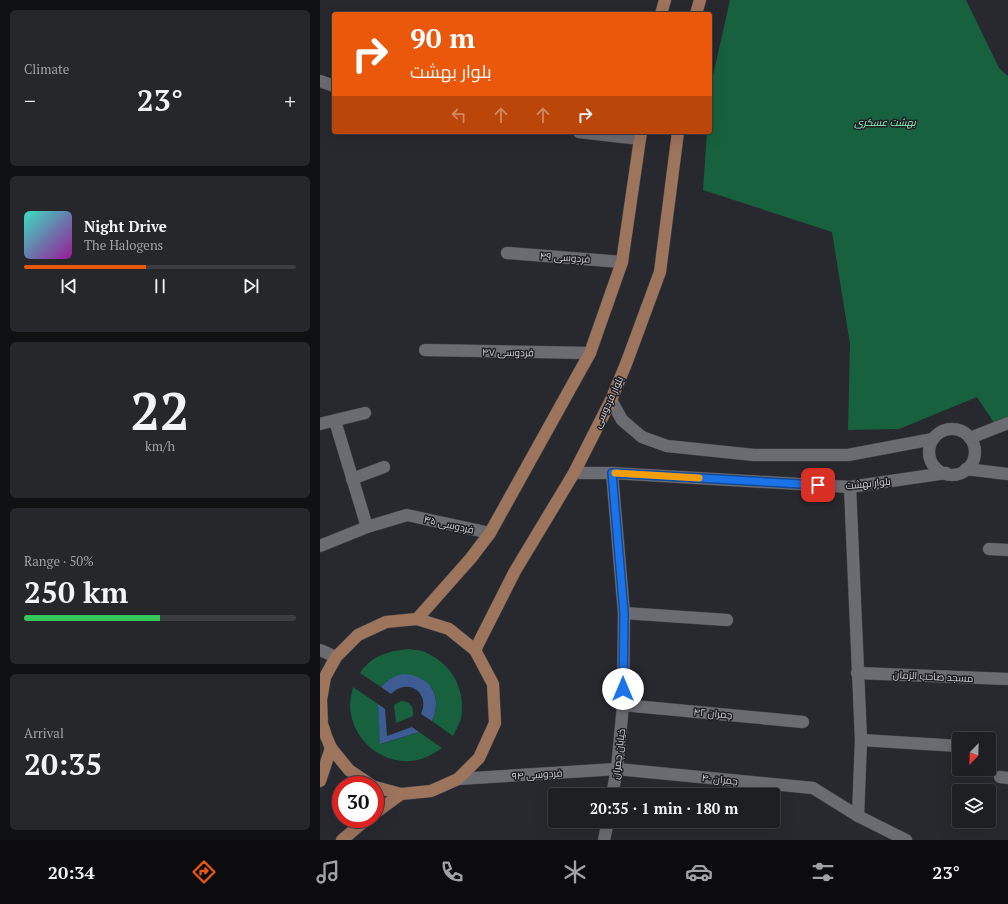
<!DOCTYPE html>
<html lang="en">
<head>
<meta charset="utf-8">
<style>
	body { margin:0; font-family:"PT Serif",Cairo,serif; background:#26272b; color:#f1f3f6; height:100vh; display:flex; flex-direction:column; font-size:15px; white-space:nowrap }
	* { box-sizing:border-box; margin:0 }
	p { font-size:13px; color:#a1a2a6 }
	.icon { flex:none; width:22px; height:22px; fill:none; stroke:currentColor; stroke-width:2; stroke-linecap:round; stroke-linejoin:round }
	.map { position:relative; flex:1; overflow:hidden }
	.details { display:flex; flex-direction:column; gap:10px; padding:10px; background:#101113; width:320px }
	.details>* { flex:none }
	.banner { position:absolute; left:12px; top:12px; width:380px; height:122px; border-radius:4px; box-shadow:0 4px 16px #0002,0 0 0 1px #3c3d41; background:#ea580c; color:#fff; overflow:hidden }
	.needle { width:26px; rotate:203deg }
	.controls { position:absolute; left:632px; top:732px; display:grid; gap:8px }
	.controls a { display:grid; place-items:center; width:44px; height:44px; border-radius:4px; background:#1e1f23; box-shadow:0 4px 16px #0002,0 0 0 1px #3c3d41; font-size:20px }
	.speed { position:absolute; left:12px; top:776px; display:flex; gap:8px; font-size:20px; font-weight:700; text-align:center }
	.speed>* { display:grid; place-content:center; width:52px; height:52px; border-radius:50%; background:#1e1f23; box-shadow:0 4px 16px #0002,0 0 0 1px #3c3d41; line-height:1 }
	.speed .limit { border:6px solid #d22; background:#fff; color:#111 }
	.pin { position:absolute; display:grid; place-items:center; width:34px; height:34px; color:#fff; margin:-17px; border-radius:8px; box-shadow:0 2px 6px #0006 }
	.me { position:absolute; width:44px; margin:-22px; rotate:0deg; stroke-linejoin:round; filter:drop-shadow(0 0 3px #0008) }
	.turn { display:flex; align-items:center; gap:14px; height:84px; padding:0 12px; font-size:18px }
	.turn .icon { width:52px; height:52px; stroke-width:2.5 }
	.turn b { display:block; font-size:28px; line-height:34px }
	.lanes { display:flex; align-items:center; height:38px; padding:0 12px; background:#0003; justify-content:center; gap:20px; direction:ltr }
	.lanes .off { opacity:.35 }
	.big { font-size:30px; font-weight:600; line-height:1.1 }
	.details .widget { flex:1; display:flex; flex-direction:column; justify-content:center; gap:6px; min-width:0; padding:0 14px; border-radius:6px; background:#26272b }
	.details .dial { align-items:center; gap:0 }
	.dial b { font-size:52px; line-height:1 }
	.song { display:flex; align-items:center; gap:12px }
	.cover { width:48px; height:48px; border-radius:6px; background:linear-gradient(135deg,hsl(170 70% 55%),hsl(300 70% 35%)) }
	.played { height:4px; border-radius:2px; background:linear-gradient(90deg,#ea580c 45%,#3c3d41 45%) }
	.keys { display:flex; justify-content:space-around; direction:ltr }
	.heat { display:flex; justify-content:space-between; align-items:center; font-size:22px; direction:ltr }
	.charge { height:6px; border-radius:3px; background:linear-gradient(90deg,#34c759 50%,#3c3d41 0) }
	.trip { position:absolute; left:228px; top:788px; width:232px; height:40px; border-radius:4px; background:#1e1f23; box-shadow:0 4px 16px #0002,0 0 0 1px #3c3d41; font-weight:600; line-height:40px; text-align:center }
	.dock { display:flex; height:64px; justify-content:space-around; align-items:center; background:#0c0c0e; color:#a1a2a6 }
	.dock .icon { width:28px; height:28px }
	.dock .on { color:#ea580c }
	.dock b { font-size:18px; color:#f1f3f6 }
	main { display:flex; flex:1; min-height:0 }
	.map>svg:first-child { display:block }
	.green { fill:#17613e }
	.water { fill:#3d5c94 }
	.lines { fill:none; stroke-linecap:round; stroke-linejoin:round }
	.minor-casing { stroke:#47474c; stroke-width:13 }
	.major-casing { stroke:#47474c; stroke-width:13 }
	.minor { stroke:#6b6b72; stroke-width:12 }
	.major { stroke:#9d745c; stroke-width:12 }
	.route-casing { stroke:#114b97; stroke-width:10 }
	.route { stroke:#1a73e8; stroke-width:7 }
	.slow { stroke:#f59e0b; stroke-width:7 }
	.labels { text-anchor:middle; stroke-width:3; stroke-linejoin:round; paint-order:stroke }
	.park-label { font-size:10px; font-style:italic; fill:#8df7bc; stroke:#1f1f25 }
	.street-label { font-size:10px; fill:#d2d2d6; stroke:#1f1f25 }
</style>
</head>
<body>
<main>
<section class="details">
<div class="widget"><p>Climate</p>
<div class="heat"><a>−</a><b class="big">23°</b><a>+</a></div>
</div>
<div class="widget">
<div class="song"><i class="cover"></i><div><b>Night Drive</b><p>The Halogens</p></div></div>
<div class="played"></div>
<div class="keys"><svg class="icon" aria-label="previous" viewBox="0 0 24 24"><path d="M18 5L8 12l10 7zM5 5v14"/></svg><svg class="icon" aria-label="pause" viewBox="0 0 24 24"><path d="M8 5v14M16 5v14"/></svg><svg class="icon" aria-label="next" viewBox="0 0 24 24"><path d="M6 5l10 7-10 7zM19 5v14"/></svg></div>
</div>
<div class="widget dial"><b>22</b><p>km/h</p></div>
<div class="widget"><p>Range · 50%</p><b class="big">250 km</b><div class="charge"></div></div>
<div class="widget"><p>Arrival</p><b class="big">20:35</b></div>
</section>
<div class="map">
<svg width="688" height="840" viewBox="0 0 688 840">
	<rect width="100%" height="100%" fill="#28292f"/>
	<g class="green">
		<polygon points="410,0 646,0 679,68 688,76 688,421 676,426 657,397 579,429 528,430 530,344 512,232 383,190 387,132 390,132 390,89"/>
		<path d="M89,649C95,650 102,650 107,653C133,665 146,691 141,719C139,724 136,730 133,736L112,721C117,709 118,700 112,688L68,680L61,687L40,673C52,655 69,651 89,649Z"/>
		<path d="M33,687L58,704L61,744L99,732L122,748C113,754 103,760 91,761C63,763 36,743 31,714C29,705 31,696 33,687Z"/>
		<path d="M81,701C90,701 94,707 93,716L76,723L74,705Z"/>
	</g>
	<g class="water">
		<path d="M83,674C111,675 123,697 112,721L101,714C111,693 88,677 71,694L61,687C68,680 73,676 83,674Z"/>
		<polygon points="58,704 65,709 67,736 92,727 99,732 60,744"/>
	</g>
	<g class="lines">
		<g class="minor-casing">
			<g id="minor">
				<polyline points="0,81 14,86"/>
				<polyline points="259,132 320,139"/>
				<polyline points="187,253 302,262"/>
				<polyline points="105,350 270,353"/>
				<polyline points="291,400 302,420 322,437 347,446 434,455 528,455 613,439"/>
				<polyline points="15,421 47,527"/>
				<polyline points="0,424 45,413"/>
				<circle cx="632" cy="452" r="23"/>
				<polyline points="650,438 688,423"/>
				<polyline points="646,469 688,474"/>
				<polyline points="254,473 292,473 530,487 626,473"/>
				<polyline points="292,473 304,613 303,705 297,769 292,795"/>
				<polyline points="32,479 64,467"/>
				<polyline points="530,487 541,740 538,816"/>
				<polyline points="0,546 47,527 87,515 170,533"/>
				<polyline points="669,549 688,550"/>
				<polyline points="304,613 407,620"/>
				<polyline points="0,650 16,657"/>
				<polyline points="537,673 688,679"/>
				<polyline points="303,705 483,722"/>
				<polyline points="541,740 639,746"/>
				<polyline points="680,777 688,778"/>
				<polyline points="138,779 297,769 493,788 538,816 586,840"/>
				<polyline points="284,840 288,821"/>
			</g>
		</g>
		<g class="major-casing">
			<g id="major">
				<polyline points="341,14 345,0"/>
				<polyline points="376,14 380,0"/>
				<polyline points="97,619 151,558 170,533 270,353 302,262 321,132"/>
				<polyline points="155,650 195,571 254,473 291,400 306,364 340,272 358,132"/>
				<polyline points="0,781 11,748"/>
				<polyline points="51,785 29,770 11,748 6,736 2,724 1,700 5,677 16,657 38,635 66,622 97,619 129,629 155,650 173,684 175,723 159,758 138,779 111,791 81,794 55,787"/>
				<polyline points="55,813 81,794"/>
				<polyline points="22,840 47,819"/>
			</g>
		</g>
		<use href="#minor" class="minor"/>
		<use href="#major" class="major"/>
	</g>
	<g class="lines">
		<g class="route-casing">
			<polyline id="route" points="303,689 304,613 292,473 498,485"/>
		</g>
		<use href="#route" class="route"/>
		<polyline class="slow" points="295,473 379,478"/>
	</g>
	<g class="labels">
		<g class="park-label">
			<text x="565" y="126">بهشت عسکری</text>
		</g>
		<g class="street-label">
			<text transform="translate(245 257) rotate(4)" y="4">فردوسی ۴۹</text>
			<text transform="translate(188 352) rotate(1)" y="4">فردوسی ۴۷</text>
			<text transform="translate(288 402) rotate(-65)" y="4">بلوار فردوسی</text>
			<text transform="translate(548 483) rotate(-6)" y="4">بلوار بهشت</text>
			<text transform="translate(129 524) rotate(13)" y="4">فردوسی ۴۵</text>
			<text transform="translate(613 676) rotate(3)" y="4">مسجد صاحب الزمان</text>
			<text transform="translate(393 713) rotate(5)" y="4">چمران ۴۲</text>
			<text transform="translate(298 754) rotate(-83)" y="4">خیابان چمران</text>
			<text transform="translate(217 774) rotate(-4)" y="4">فردوسی ۹۴</text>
			<text transform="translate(400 779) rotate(6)" y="4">چمران ۴۰</text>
		</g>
	</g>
</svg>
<div class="controls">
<a><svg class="needle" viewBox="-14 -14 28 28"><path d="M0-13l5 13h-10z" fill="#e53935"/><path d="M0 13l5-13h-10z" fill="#a1a2a6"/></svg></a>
<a><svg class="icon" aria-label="layers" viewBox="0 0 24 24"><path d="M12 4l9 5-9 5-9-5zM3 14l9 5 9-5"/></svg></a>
</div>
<div class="speed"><div class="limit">30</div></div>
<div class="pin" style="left:498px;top:485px;background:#d93025"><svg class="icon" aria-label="arrive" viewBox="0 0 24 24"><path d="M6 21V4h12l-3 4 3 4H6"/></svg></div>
<svg class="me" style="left:303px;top:689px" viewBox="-20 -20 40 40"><circle r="19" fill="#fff"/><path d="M0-13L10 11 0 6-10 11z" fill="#1a73e8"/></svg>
<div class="trip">20:35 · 1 min · 180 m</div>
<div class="banner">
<div class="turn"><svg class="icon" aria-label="right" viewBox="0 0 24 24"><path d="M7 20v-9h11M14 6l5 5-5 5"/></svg><div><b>90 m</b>بلوار بهشت</div></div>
<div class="lanes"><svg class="icon off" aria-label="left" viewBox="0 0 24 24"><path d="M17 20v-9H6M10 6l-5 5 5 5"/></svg><svg class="icon off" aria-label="ahead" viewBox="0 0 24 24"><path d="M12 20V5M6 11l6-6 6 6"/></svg><svg class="icon off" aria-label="ahead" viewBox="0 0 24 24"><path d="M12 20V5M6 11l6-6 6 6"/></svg><svg class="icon" aria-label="right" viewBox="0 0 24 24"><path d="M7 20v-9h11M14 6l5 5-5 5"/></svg></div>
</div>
</div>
</main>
<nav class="dock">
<b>20:34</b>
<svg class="icon on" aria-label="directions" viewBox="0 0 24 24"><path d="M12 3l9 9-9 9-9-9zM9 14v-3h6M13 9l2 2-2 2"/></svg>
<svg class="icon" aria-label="music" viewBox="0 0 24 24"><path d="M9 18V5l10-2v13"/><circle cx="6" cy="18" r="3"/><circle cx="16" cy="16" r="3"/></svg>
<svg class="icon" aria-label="phone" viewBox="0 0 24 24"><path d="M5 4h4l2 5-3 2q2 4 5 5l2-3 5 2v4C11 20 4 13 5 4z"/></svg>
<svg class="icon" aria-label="climate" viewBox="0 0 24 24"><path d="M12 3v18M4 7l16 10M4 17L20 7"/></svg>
<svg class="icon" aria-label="car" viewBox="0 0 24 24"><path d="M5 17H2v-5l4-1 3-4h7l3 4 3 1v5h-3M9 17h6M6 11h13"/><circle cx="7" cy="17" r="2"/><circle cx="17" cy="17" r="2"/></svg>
<svg class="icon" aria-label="filters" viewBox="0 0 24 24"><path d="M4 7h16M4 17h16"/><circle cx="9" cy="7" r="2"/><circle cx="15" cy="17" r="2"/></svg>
<b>23°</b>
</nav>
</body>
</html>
